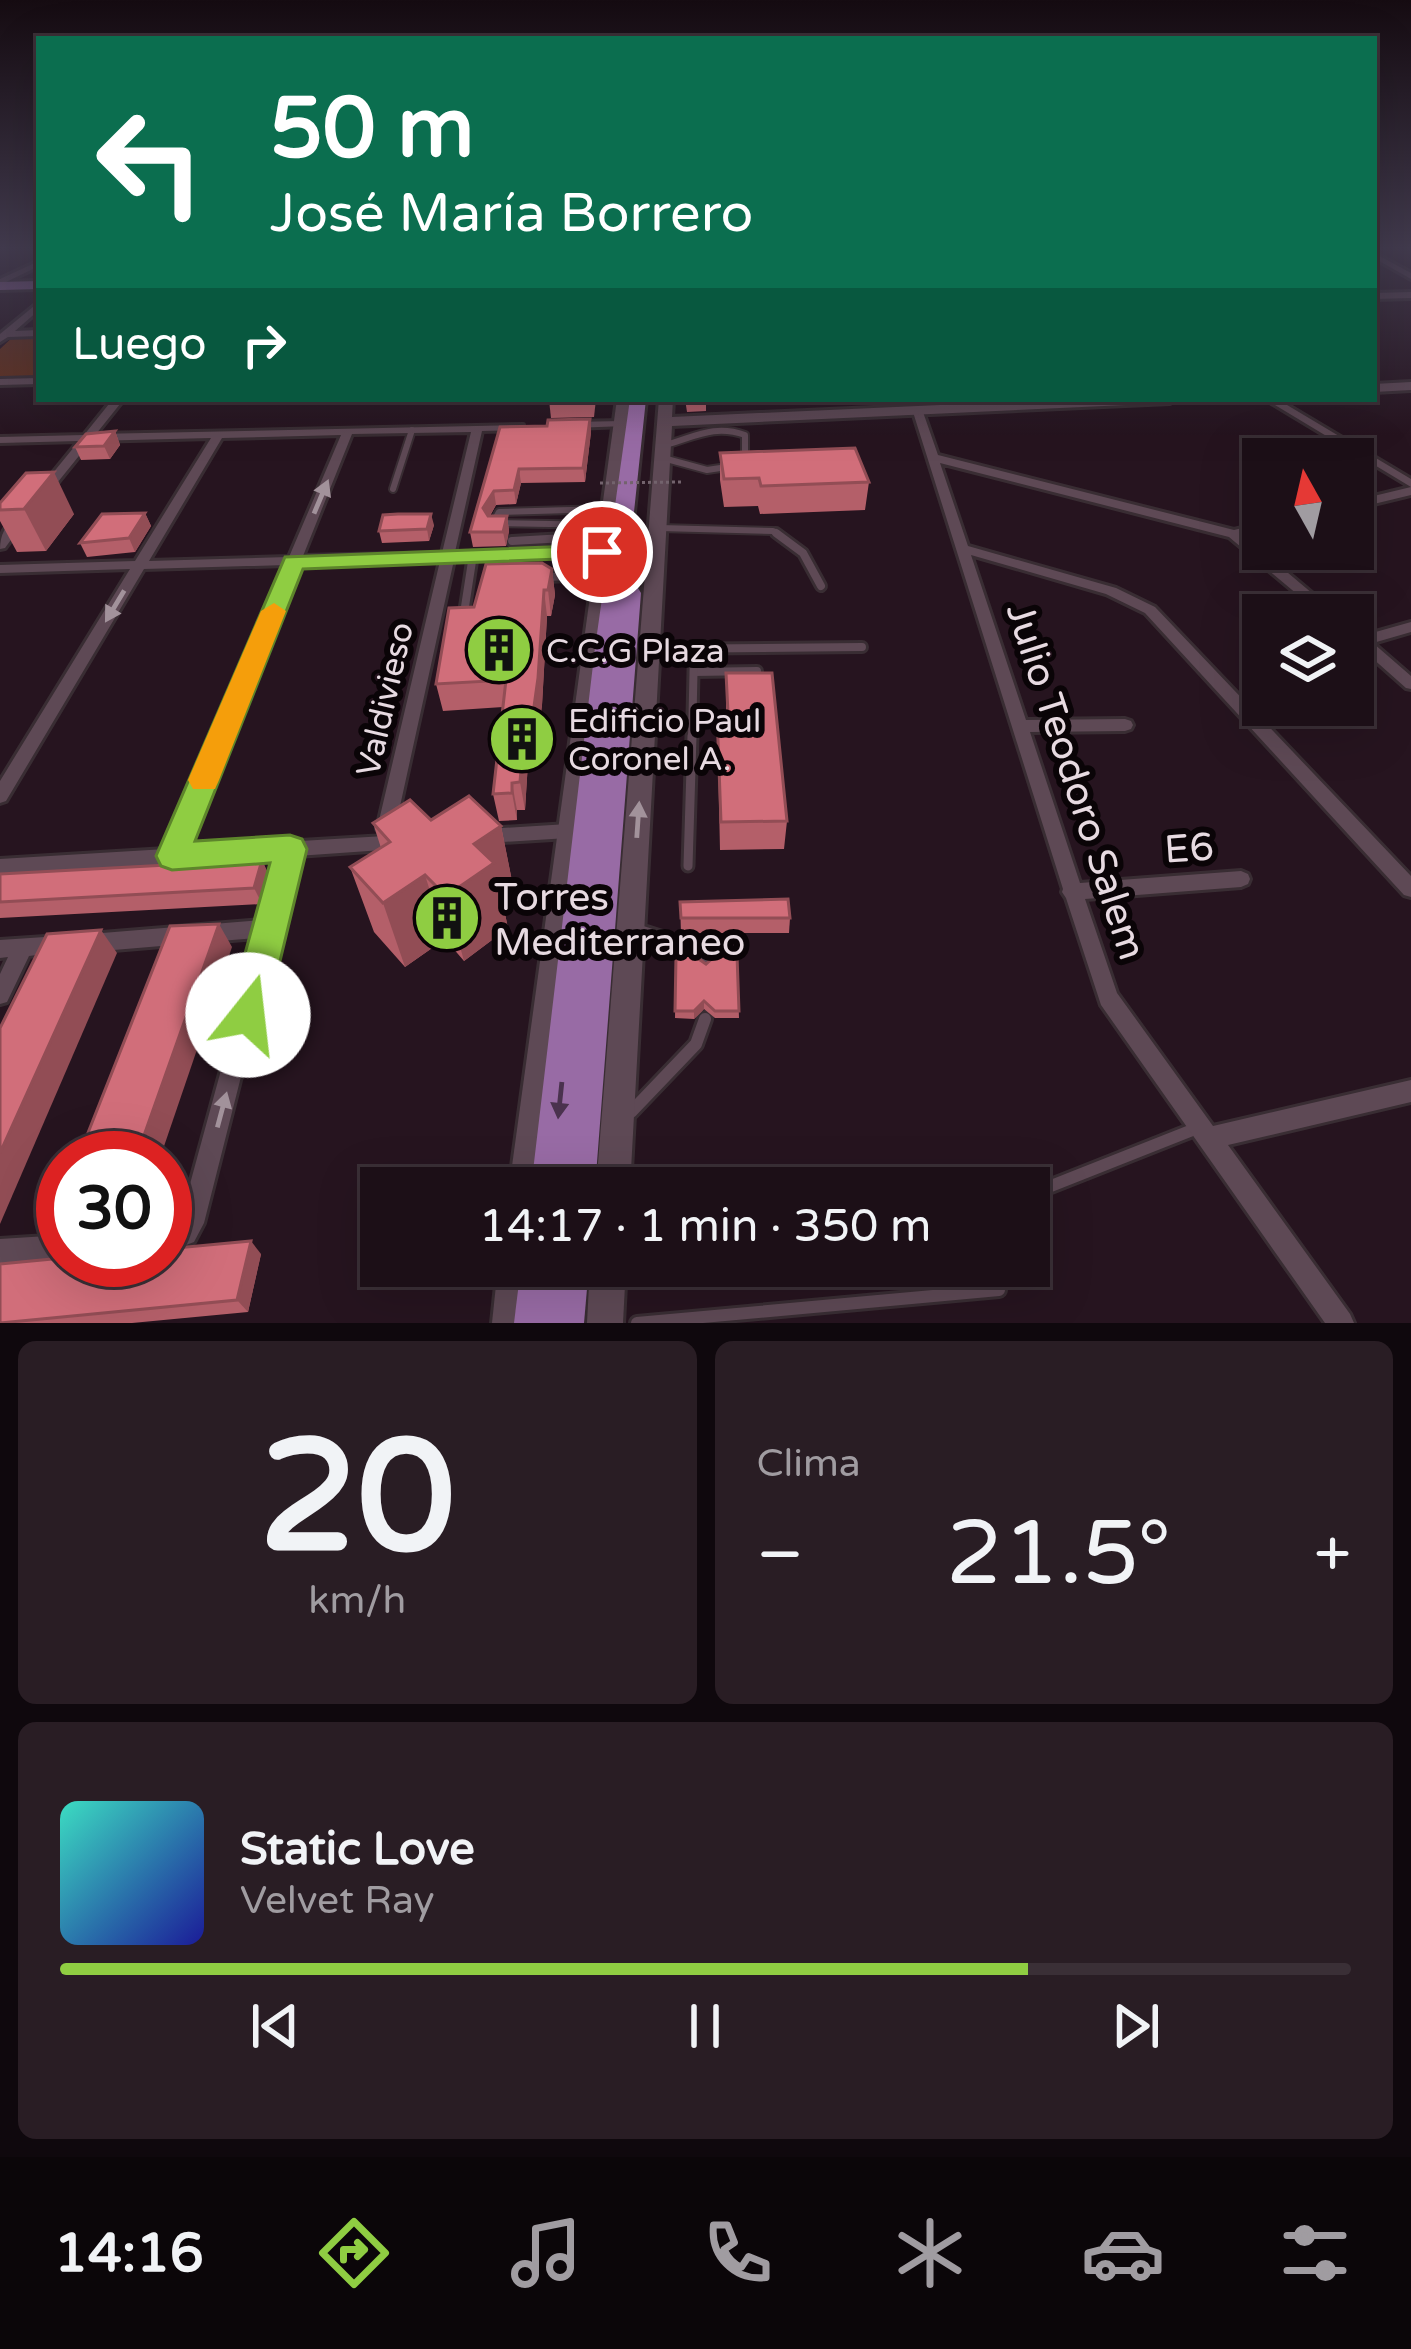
<!DOCTYPE html>
<html lang="es">
<head>
<meta charset="utf-8">
<style>
	body { margin:0; font-family:"Varela Round",sans-serif; background:#291d24; color:#f1f3f6; height:100vh; display:flex; flex-direction:column; font-size:45px; white-space:nowrap }
	* { box-sizing:border-box; margin:0 }
	p { font-size:39px; color:#a09ca1 }
	.icon { flex:none; width:66px; height:66px; fill:none; stroke:currentColor; stroke-width:2; stroke-linecap:round; stroke-linejoin:round }
	.map { position:relative; height:1323px; overflow:hidden }
	.details { display:flex; flex-direction:column; gap:18px; padding:18px; background:#0f080d; flex:1 }
	.details>* { flex:none }
	.top-card { position:absolute; left:36px; top:36px; width:1341px; height:366px; border-radius:0px; box-shadow:0 12px 48px #0002,0 0 0 3px #3a2f36; background:#0b6e4f; color:#fff; overflow:hidden }
	.needle { width:78px; rotate:352deg }
	.buttons { position:absolute; left:1242px; top:438px; display:grid; gap:24px }
	.buttons a { display:grid; place-items:center; width:132px; height:132px; border-radius:0px; background:#1c0f17; box-shadow:0 12px 48px #0002,0 0 0 3px #3a2f36; font-size:60px }
	.speed { position:absolute; left:36px; top:1131px; display:flex; gap:24px; font-size:60px; font-weight:700; text-align:center }
	.speed>* { display:grid; place-content:center; width:156px; height:156px; border-radius:50%; background:#1c0f17; box-shadow:0 12px 48px #0002,0 0 0 3px #3a2f36; line-height:1 }
	.speed .limit { border:18px solid #d22; background:#fff; color:#111 }
	.pin { position:absolute; display:grid; place-items:center; width:102px; height:102px; color:#fff; margin:-51px; border:6px solid #fff; border-radius:50%; box-shadow:0 3px 12px #0007 }
	.me { position:absolute; width:132px; margin:-66px; rotate:16deg; stroke-linejoin:round; filter:drop-shadow(0 0 9px #0008) }
	.turn { display:flex; align-items:center; gap:42px; height:252px; padding:0 36px; font-size:54px }
	.turn .icon { width:156px; height:156px; stroke-width:2.5 }
	.turn b { display:block; font-size:84px; line-height:102px }
	.then { display:flex; align-items:center; height:114px; padding:0 36px; background:#0003; gap:24px; font-size:45px }
	.big { font-size:90px; font-weight:600; line-height:1.1 }
	.details .widget { flex:1; display:flex; flex-direction:column; justify-content:center; gap:18px; min-width:0; padding:0 42px; border-radius:18px; background:#291d24 }
	.details .dial { align-items:center; gap:0 }
	.dial b { font-size:156px; line-height:1 }
	.song { display:flex; align-items:center; gap:36px }
	.cover { width:144px; height:144px; border-radius:18px; background:linear-gradient(135deg,hsl(170 70% 55%),hsl(240 70% 35%)) }
	.played { height:12px; border-radius:6px; background:linear-gradient(90deg,#8fcd42 75%,#3a2f36 75%) }
	.keys { display:flex; justify-content:space-around; direction:ltr }
	.heat { display:flex; justify-content:space-between; align-items:center; font-size:66px; direction:ltr }
	.details .tiles { flex:1; display:grid; gap:18px; grid-template-columns:1fr 1fr }
	.widget:last-child { grid-column:span 2 }
	.trip { position:absolute; left:360px; top:1167px; width:690px; height:120px; border-radius:0px; background:#1c0f17; box-shadow:0 12px 48px #0002,0 0 0 3px #3a2f36; font-weight:600; line-height:120px; text-align:center }
	.dock { display:flex; height:192px; justify-content:space-around; align-items:center; background:#0b0609; color:#a09ca1 }
	.dock .icon { width:84px; height:84px }
	.dock .selected { color:#8fcd42 }
	.dock b { font-size:54px; color:#f1f3f6 }
	.map>svg:first-child { display:block }
	.green { fill:#65301a }
	.lines { fill:none; stroke-linecap:round; stroke-linejoin:round }
	.lane-far3-casing { stroke:#392d33; stroke-width:10 }
	.lane-far2-casing { stroke:#392d33; stroke-width:14 }
	.lane-far1-casing { stroke:#392d33; stroke-width:15 }
	.lane-casing { stroke:#392d33; stroke-width:18 }
	.street-casing { stroke:#392d33; stroke-width:6 }
	.secondary-casing { stroke:#392d33; stroke-width:6 }
	.primary-casing { stroke:#392d33; stroke-width:6 }
	.lane-far3 { stroke:#5e4955; stroke-width:6 }
	.lane-far2 { stroke:#5e4955; stroke-width:8 }
	.lane-far1 { stroke:#5e4955; stroke-width:9 }
	.lane { stroke:#5e4955; stroke-width:12 }
	.street { fill:#5e4955; fill-rule:evenodd }
	.secondary { fill:#5e4955; fill-rule:evenodd }
	.primary { fill:#986ba5; fill-rule:evenodd }
	.path-bridge { stroke:#73636d; stroke-width:3; stroke-dasharray:3 3; stroke-linecap:butt }
	.wall { fill:#b45f69 }
	.shaded-wall { fill:#924d55 }
	.building { fill:#d16e7a; stroke:#924d55; stroke-width:3 }
	.oneway { fill:#a2929b }
	.oneway2 { fill:#4a324e }
	.route { fill:#8fcd42; stroke:#5d852b; stroke-width:3 }
	.slow { fill:#f59e0b }
	.labels { text-anchor:middle; stroke-width:12; stroke-linejoin:round; paint-order:stroke }
	.poi-label { font-size:33px; fill:#e7dae1; stroke:#0a0407; text-anchor:start }
	.street-label { font-size:33px; fill:#e7dae1; stroke:#0a0407 }
	.near-street-label { font-size:39px; fill:#e7dae1; stroke:#0a0407 }
	.near-poi-label { font-size:39px; fill:#e7dae1; stroke:#0a0407; text-anchor:start }
</style>
</head>
<body>
<div class="map">
<svg width="1411" height="1323" viewBox="0 0 1411 1323">
	<rect width="100%" height="100%" fill="#26141f"/>
	<polygon class="green" points="15,335 39,335 39,376 0,376 0,349"/>
	<g class="lines">
		<g class="lane-far3-casing">
			<g id="lane-far3">
				<path d="M665,445C695,437 714,424 745,435V454L739,458"/>
				<polyline points="663,458 707,470 727,467"/>
				<polyline points="393,489 412,430"/>
				<polyline points="606,525 493,523 499,512 607,509"/>
				<polyline points="660,528 773,531 780,536"/>
				<polyline points="566,536 571,524"/>
			</g>
		</g>
		<g class="lane-far2-casing">
			<g id="lane-far2">
				<polyline points="776,533 803,553 821,586"/>
				<polyline points="512,541 565,538 567,533"/>
				<polyline points="546,577 597,575"/>
				<polyline points="464,613 473,555"/>
				<polyline points="652,649 862,647"/>
				<polyline points="694,672 757,671"/>
				<polyline points="692,739 694,650"/>
			</g>
		</g>
		<g class="lane-far1-casing">
			<g id="lane-far1">
				<polyline points="688,866 692,736"/>
				<polyline points="635,928 685,944 707,963"/>
			</g>
		</g>
		<g class="lane-casing">
			<g id="lane">
				<polyline points="631,1112 696,1044 705,1019"/>
				<polyline points="1051,1186 1195,1129"/>
				<polyline points="637,1323 999,1290"/>
			</g>
		</g>
		<g class="street-casing">
			<g id="street">
				<polygon points="1374,253 1411,273 1411,279 1374,258"/>
				<polygon points="39,261 39,266 0,285 0,279"/>
				<polygon points="1411,292 1411,298 1374,299 1374,293"/>
				<polygon points="39,302 39,310 15,331 39,330 39,336 8,337 0,342 0,334"/>
				<polygon points="39,378 39,384 0,385 0,379"/>
				<path d="M113,399H124L96,434L523,425V429L519,430L482,431L455,552L602,548L609,552L602,556L454,560L395,829L392,834L388,835L403,837L406,842L403,847L397,849L297,856L280,924L282,928L277,934L204,1223L194,1242L165,1253V1229L176,1224L181,1217L257,938L90,952L83,949L80,943L83,937L90,934L262,920L279,857L0,875V859L166,849L286,565L144,569L6,801L0,803V781L130,569L0,573V565L135,561L211,438L91,441L49,493L45,494L39,490L79,441L0,443V437L84,435ZM471,432L442,553L303,556L352,434ZM341,435L289,557L149,561L222,438ZM440,561L377,829L380,834L385,836L184,848L299,565Z"/>
				<polygon points="1265,399 1277,399 1411,479 1411,495 1353,509 1353,501 1411,487"/>
				<polygon points="918,409 923,412 938,455 1234,530 1263,523 1263,531 1244,536 1338,615 1322,615 1229,537 940,463 968,546 1116,588 1155,607 1411,876 1411,897 1404,895 1145,613 1106,594 971,555 1026,720 1125,719 1131,721 1133,725 1131,729 1125,731 1030,732 1080,883 1241,871 1248,874 1250,879 1248,884 1241,887 1085,899 1117,993 1213,1126 1411,1080 1411,1102 1228,1145 1350,1314 1354,1323 1325,1323 1101,1005 1066,898 1062,892 1063,889 913,412"/>
				<polygon points="621,421 625,422 625,426 573,428 568,425 573,422"/>
				<path d="M18,518L24,522L5,548L0,549C0,536 5,523 18,518Z"/>
				<polygon points="1411,622 1411,632 1373,643 1411,676 1411,689 1406,688 1353,641 1353,628 1365,635"/>
				<polygon points="568,824 574,826 577,831 574,836 568,838 487,843 481,841 478,836 481,831 487,829"/>
				<polygon points="60,936 67,939 70,945 67,951 29,956 7,1002 0,1004 0,974 8,957 0,958 0,940"/>
				<polygon points="63,1235 64,1260 0,1265 0,1239"/>
			</g>
		</g>
		<g class="secondary-casing">
			<g id="secondary">
				<polygon points="1411,382 1411,390 1374,392 1374,384"/>
				<polygon points="617,399 631,399 543,1188 509,1188"/>
				<polygon points="659,399 673,399 672,417 1073,399 1177,399 1170,403 672,426 630,1188 596,1188"/>
				<polygon points="498,1266 534,1266 528,1323 492,1323"/>
				<polygon points="590,1266 626,1266 623,1323 587,1323"/>
			</g>
		</g>
		<g class="primary-casing">
			<g id="primary">
				<polygon points="39,281 39,289 0,290 0,282"/>
				<polygon points="630,399 646,399 626,587 638,588 641,593 595,1188 531,1188 595,648"/>
				<polygon points="521,1266 589,1266 584,1323 514,1323"/>
			</g>
		</g>
		<use href="#lane-far3" class="lane-far3"/>
		<use href="#lane-far2" class="lane-far2"/>
		<use href="#lane-far1" class="lane-far1"/>
		<use href="#lane" class="lane"/>
		<use href="#street" class="street"/>
		<use href="#secondary" class="secondary"/>
		<use href="#primary" class="primary"/>
		<polyline class="path-bridge" points="600,483 681,482"/>
	</g>
	<g class="wall">
		<polygon points="596,399 594,417 551,418 549,400"/>
		<polygon points="685,399 706,399 706,411 687,412"/>
		<polygon points="590,419 591,432 585,482 521,483 516,504 496,505 490,516 507,516 509,531 506,546 473,547 470,532 500,427 547,426"/>
		<polygon points="115,431 120,445 110,459 81,460 75,447"/>
		<polygon points="720,453 869,482 865,510 760,514 758,506 724,507 720,480"/>
		<polygon points="0,503 74,514 46,551 17,552 0,521"/>
		<polygon points="145,513 151,526 135,552 87,557 80,543"/>
		<polygon points="434,525 429,541 382,543 379,531"/>
		<polygon points="552,569 555,595 551,616 547,616 542,705 535,756 528,762 525,810 517,810 517,820 499,821 493,794 503,707 443,711 436,684 474,607"/>
		<polygon points="726,673 787,821 784,849 720,850 717,713 726,713"/>
		<polygon points="431,820 501,826 514,891 502,900 508,928 464,961 445,939 405,967 374,932 350,867 381,848 373,823"/>
		<polygon points="262,860 269,876 262,904 0,918 0,874"/>
		<polygon points="680,902 790,918 789,933 681,933"/>
		<polygon points="737,955 739,1018 715,1018 704,1009 694,1019 675,1018 676,956 706,964"/>
		<polygon points="261,1254 248,1312 132,1323 0,1323"/>
	</g>
	<g class="shaded-wall">
		<polygon points="590,419 591,432 585,482 583,468"/>
		<polygon points="115,431 120,445 110,459 104,446"/>
		<polygon points="519,469 521,483 516,504 514,490"/>
		<polygon points="54,472 74,514 46,551 24,509"/>
		<polygon points="494,491 496,505 486,522 483,508"/>
		<polygon points="145,513 151,526 135,552 129,538"/>
		<polygon points="431,514 434,525 429,541 427,529"/>
		<polygon points="507,516 509,531 506,546 503,532"/>
		<polygon points="552,569 555,595 551,616 548,590"/>
		<polygon points="544,590 547,616 542,705 535,756 528,762 525,810 520,782 524,735"/>
		<polygon points="512,783 517,810 517,820 512,793"/>
		<polygon points="501,826 514,891 502,900 508,928 464,961 446,896 474,844"/>
		<polygon points="262,860 269,876 262,904 254,888"/>
		<polygon points="425,875 445,939 405,967 383,903"/>
		<polygon points="219,924 232,947 160,1158 136,1158"/>
		<polygon points="101,930 117,953 0,1224 0,1153"/>
		<polygon points="704,1001 704,1009 694,1019 694,1011"/>
		<polygon points="251,1241 261,1254 248,1312 237,1300"/>
	</g>
	<g class="building">
		<polygon points="590,419 583,468 519,469 514,490 494,491 483,508 488,516 507,516 503,532 470,532 500,427 547,426 548,420"/>
		<polygon points="115,431 104,446 75,447 86,434"/>
		<polygon points="855,448 869,482 761,486 759,478 724,479 720,453"/>
		<polygon points="54,472 24,509 0,510 0,503 26,473"/>
		<polygon points="145,513 129,538 80,543 102,514"/>
		<polygon points="398,514 431,514 427,529 379,531 383,515"/>
		<polygon points="542,563 552,569 548,590 544,590 538,678 531,728 524,735 520,782 512,783 512,793 493,794 506,680 436,684 449,608 474,607 486,564"/>
		<polygon points="726,673 772,673 787,821 721,822 717,713 728,713"/>
		<polygon points="469,796 501,826 474,844 494,863 446,896 425,875 383,903 350,867 390,842 373,823 410,800 431,820"/>
		<polygon points="262,860 254,888 0,902 0,874"/>
		<polygon points="788,899 790,918 681,918 680,902"/>
		<polygon points="219,924 136,1158 78,1158 170,926"/>
		<polygon points="101,930 0,1153 0,1028 47,934"/>
		<polygon points="693,955 706,964 716,955 737,955 739,1011 715,1011 704,1001 694,1011 675,1011 676,956"/>
		<polygon points="251,1241 237,1300 0,1323 0,1264 63,1258 63,1260 165,1260 165,1249"/>
	</g>
	<defs><path id="oneway-solid" d="M-6-.8H1V-3.2L6.5 0L1 3.2V.8H-6Z" transform="scale(3)"/></defs>
	<g class="oneway">
		<use href="#oneway-solid" transform="translate(321 497) rotate(-67)"/>
		<use href="#oneway-solid" transform="translate(115 606) rotate(121)"/>
		<use href="#oneway-solid" transform="translate(638 820) rotate(-86)"/>
		<use href="#oneway-solid" transform="translate(222 1110) rotate(-75)"/>
	</g>
	<use class="oneway2" href="#oneway-solid" transform="translate(560 1100) rotate(96)"/>
	<linearGradient id="sky" x2="0" y2="1"><stop stop-color="#150b11"/><stop offset="0.57" stop-color="#413a4d"/><stop offset="1" stop-color="#413a4d" stop-opacity="0"/></linearGradient>
	<rect width="1411" height="435" fill="url(#sky)"/>
	<polygon class="route" points="602,545 610,547 610,557 303,569 195,841 290,835 302,839 307,849 267,1015 261,1028 248,1033 234,1028 228,1015 270,863 172,870 161,866 156,856 285,557"/>
	<polygon class="slow" points="274,603 286,611 219,780 215,789 193,789 188,780 261,611"/>
	<defs>
		<g id="building-disc" transform="scale(3.45)"><circle r="9.5" fill="#8fcd42" stroke="#0a0407"/><path d="M-4-6H4V6H1V3H-1V6H-4ZM-2.5-4.3h1.7v1.8h-1.7ZM.8-4.3h1.7v1.8H.8ZM-2.5-1h1.7V.8h-1.7ZM.8-1h1.7V.8H.8Z" fill="#111"/></g>
	</defs>
	<g fill-rule="evenodd">
		<use href="#building-disc" x="499" y="650"/>
		<use href="#building-disc" x="522" y="739"/>
		<use href="#building-disc" x="447" y="918"/>
	</g>
	<g class="labels">
		<g class="poi-label">
			<text x="546" y="662">C.C.G Plaza</text>
			<text x="568" y="732">Edificio Paul<tspan x="568" dy="38">Coronel A.</tspan></text>
		</g>
		<g class="street-label">
			<text transform="translate(384 699) rotate(-77)" y="12">Valdivieso</text>
		</g>
		<g class="near-street-label">
			<text transform="translate(1077 781) rotate(72)" y="14">Julio Teodoro Salem</text>
			<text transform="translate(1189 847) rotate(-4)" y="14">E6</text>
		</g>
		<g class="near-poi-label">
			<text x="494" y="910">Torres<tspan x="494" dy="45">Mediterraneo</tspan></text>
		</g>
	</g>
</svg>
<div class="buttons">
<a><svg class="needle" viewBox="-14 -14 28 28"><path d="M0-13l5 13h-10z" fill="#e53935"/><path d="M0 13l5-13h-10z" fill="#a09ca1"/></svg></a>
<a><svg class="icon" aria-label="layers" viewBox="0 0 24 24"><path d="M12 4l9 5-9 5-9-5zM3 14l9 5 9-5"/></svg></a>
</div>
<div class="speed"><div class="limit">30</div></div>
<div class="pin" style="left:602px;top:552px;background:#d93025"><svg class="icon" aria-label="arrive" viewBox="0 0 24 24"><path d="M6 21V4h12l-3 4 3 4H6"/></svg></div>
<svg class="me" style="left:248px;top:1015px" viewBox="-20 -20 40 40"><circle r="19" fill="#fff"/><path d="M0-13L10 11 0 6-10 11z" fill="#8fcd42"/></svg>
<div class="trip">14:17 · 1 min · 350 m</div>
<div class="top-card">
<div class="turn"><svg class="icon" aria-label="left" viewBox="0 0 24 24"><path d="M17 20v-9H6M10 6l-5 5 5 5"/></svg><div><b>50 m</b>José María Borrero</div></div>
<div class="then">Luego<svg class="icon" aria-label="right" viewBox="0 0 24 24"><path d="M7 20v-9h11M14 6l5 5-5 5"/></svg></div>
</div>
</div>
<section class="details">
<div class="tiles">
<div class="widget dial"><b>20</b><p>km/h</p></div>
<div class="widget"><p>Clima</p>
<div class="heat"><a>−</a><b class="big">21.5°</b><a>+</a></div>
</div>
<div class="widget">
<div class="song"><i class="cover"></i><div><b>Static Love</b><p>Velvet Ray</p></div></div>
<div class="played"></div>
<div class="keys"><svg class="icon" aria-label="previous" viewBox="0 0 24 24"><path d="M18 5L8 12l10 7zM5 5v14"/></svg><svg class="icon" aria-label="pause" viewBox="0 0 24 24"><path d="M8 5v14M16 5v14"/></svg><svg class="icon" aria-label="next" viewBox="0 0 24 24"><path d="M6 5l10 7-10 7zM19 5v14"/></svg></div>
</div>
</div>
</section>
<nav class="dock">
<b>14:16</b>
<svg class="icon selected" aria-label="directions" viewBox="0 0 24 24"><path d="M12 3l9 9-9 9-9-9zM9 14v-3h6M13 9l2 2-2 2"/></svg>
<svg class="icon" aria-label="music" viewBox="0 0 24 24"><path d="M9 18V5l10-2v13"/><circle cx="6" cy="18" r="3"/><circle cx="16" cy="16" r="3"/></svg>
<svg class="icon" aria-label="phone" viewBox="0 0 24 24"><path d="M5 4h4l2 5-3 2q2 4 5 5l2-3 5 2v4C11 20 4 13 5 4z"/></svg>
<svg class="icon" aria-label="climate" viewBox="0 0 24 24"><path d="M12 3v18M4 7l16 10M4 17L20 7"/></svg>
<svg class="icon" aria-label="car" viewBox="0 0 24 24"><path d="M5 17H2v-5l4-1 3-4h7l3 4 3 1v5h-3M9 17h6M6 11h13"/><circle cx="7" cy="17" r="2"/><circle cx="17" cy="17" r="2"/></svg>
<svg class="icon" aria-label="filters" viewBox="0 0 24 24"><path d="M4 7h16M4 17h16"/><circle cx="9" cy="7" r="2"/><circle cx="15" cy="17" r="2"/></svg>
</nav>
</body>
</html>
